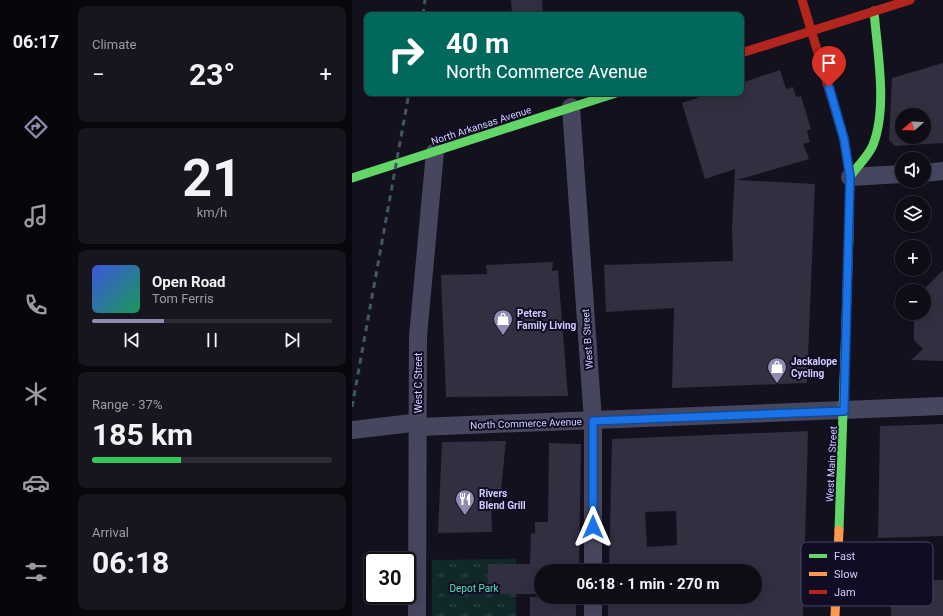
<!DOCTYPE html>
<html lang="en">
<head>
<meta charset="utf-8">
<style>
	body { margin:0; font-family:Roboto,sans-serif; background:#17161f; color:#f1f3f6; height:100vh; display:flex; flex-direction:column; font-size:15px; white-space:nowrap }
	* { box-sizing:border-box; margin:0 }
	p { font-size:13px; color:#9b9ca1 }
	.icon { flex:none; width:22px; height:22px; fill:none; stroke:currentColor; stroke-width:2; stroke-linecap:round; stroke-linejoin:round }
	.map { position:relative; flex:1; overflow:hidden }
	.details { display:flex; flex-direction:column; gap:6px; padding:6px; background:#08070c; width:280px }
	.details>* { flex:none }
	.top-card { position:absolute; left:12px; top:12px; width:380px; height:84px; border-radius:8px; box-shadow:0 4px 16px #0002,0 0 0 1px #2e2d35; background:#00695c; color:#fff; overflow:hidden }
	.needle { width:26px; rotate:251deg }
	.tools { position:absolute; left:543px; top:108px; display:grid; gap:8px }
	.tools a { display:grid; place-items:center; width:36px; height:36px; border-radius:50%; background:#0e0d16; box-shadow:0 4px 16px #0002,0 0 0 1px #2e2d35; font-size:20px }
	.speed { position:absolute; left:12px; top:552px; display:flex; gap:8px; font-size:20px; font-weight:700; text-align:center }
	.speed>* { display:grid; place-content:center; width:52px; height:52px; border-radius:50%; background:#0e0d16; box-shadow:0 4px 16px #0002,0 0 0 1px #2e2d35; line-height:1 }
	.speed .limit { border:2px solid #111; border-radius:6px; background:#fff; color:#111 }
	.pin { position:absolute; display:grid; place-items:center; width:34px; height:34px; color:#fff; margin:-41px -17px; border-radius:50% 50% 50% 0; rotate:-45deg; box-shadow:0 0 4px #0007 }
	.pin .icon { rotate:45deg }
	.me { position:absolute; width:44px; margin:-22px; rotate:0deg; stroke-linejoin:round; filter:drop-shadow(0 0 3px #0008) }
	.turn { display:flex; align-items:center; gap:14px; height:84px; padding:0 16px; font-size:18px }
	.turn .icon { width:52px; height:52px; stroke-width:2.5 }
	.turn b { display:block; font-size:28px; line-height:34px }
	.big { font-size:30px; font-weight:700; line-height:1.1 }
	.details .card { flex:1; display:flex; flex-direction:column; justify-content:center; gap:6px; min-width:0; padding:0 14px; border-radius:8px; background:#17161f }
	.details .dial { align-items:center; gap:0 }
	.dial b { font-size:52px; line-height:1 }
	.song { display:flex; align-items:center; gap:12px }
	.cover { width:48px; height:48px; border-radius:6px; background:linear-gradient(135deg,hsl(230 70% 55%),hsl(150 70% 35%)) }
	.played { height:4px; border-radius:2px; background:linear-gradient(90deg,#8e8cb0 30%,#2e2d35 30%) }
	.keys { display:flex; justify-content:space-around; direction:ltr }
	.heat { display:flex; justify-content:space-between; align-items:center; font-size:22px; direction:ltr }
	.charge { height:6px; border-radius:3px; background:linear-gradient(90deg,#34c759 37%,#2e2d35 0) }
	.trip { position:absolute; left:182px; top:564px; width:228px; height:40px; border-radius:20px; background:#0e0d16; box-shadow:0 4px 16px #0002,0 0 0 1px #2e2d35; font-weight:700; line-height:40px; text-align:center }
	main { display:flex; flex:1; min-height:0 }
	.tab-bar { display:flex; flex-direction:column; width:72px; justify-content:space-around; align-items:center; background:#060509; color:#9b9ca1 }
	.tab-bar .icon { width:28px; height:28px }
	.tab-bar .on { color:#8e8cb0 }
	.tab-bar b { font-size:18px; color:#f1f3f6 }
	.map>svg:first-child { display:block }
	.park { fill:url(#park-tufts) }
	.building { fill:#312f40; fill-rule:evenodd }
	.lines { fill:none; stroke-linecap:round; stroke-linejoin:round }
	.street { stroke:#46465f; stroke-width:18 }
	.fast { stroke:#63d668; stroke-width:9 }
	.slow { stroke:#ff974d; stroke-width:9 }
	.jam { stroke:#b3261e; stroke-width:9 }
	.rail { stroke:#3f5767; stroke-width:3; stroke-dasharray:6 5; stroke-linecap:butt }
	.route-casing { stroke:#114b97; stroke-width:10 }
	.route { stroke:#1a73e8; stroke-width:7 }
	.labels { text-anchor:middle; stroke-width:4; stroke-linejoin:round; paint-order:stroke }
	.street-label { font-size:10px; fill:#d1ceff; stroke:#0f0c23 }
	.poi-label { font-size:10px; font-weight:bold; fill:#d1ceff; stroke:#0f0c23; text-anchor:start }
	.park-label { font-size:10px; fill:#54e5b9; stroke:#0f0c23 }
	.key { fill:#0f0c23; stroke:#494665; stroke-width:1 }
	.key-label { font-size:11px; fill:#d1ceff }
</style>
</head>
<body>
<main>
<nav class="tab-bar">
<b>06:17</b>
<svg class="icon on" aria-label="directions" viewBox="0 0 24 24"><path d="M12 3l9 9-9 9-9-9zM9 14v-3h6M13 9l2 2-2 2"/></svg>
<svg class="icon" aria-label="music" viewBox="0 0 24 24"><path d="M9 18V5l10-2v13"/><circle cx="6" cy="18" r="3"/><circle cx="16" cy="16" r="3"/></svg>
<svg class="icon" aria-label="phone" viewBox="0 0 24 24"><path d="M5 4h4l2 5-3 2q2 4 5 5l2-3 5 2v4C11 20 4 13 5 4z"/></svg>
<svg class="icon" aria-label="climate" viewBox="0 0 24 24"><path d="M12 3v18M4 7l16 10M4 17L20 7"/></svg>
<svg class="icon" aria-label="car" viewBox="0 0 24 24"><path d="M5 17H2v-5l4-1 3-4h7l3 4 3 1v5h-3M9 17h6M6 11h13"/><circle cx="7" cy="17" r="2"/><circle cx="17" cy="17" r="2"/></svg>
<svg class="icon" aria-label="filters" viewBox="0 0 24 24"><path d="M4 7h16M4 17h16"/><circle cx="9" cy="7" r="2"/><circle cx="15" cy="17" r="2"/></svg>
</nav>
<section class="details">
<div class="card"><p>Climate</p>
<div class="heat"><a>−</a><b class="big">23°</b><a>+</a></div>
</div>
<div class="card dial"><b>21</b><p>km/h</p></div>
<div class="card">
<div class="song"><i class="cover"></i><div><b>Open Road</b><p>Tom Ferris</p></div></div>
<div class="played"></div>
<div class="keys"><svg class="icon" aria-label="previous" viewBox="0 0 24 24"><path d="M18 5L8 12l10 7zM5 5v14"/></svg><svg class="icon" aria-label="pause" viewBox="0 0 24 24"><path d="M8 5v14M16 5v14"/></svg><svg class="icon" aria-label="next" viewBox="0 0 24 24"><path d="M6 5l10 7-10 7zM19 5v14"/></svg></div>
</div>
<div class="card"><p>Range · 37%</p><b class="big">185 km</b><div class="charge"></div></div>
<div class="card"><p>Arrival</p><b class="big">06:18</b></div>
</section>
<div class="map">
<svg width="591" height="616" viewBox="0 0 591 616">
	<defs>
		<pattern id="park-tufts" width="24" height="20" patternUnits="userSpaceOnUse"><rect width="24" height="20" fill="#102928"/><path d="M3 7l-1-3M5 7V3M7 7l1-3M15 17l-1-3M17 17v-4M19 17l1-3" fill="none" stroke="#324748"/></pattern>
	</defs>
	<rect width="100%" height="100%" fill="#13111e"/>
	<polygon class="park" points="164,559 164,616 80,616 80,560"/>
	<g class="building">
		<polygon points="159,0 190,0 191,15 160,15"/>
		<path d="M591,63V143L543,146L537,140L540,78ZM550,115H572V137H550Z"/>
		<polygon points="428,70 434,89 441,87 444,97 449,96 459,129 455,131 458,142 451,144 457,159 385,180 463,184 455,383 320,388 322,308 254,312 252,265 381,261 380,227 383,169 353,179 330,103 360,93 389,93 389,83"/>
		<polygon points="201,262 200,271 206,270 216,396 94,397 89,275 135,274 134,265"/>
		<polygon points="591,270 591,361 559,360 571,349 562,340 562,313 572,313 572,291 570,291"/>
		<polygon points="591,424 591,536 526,538 528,426"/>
		<path d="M456,431L451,616H256V597H403V571H257L260,439ZM324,511L325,545L295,547L293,512Z"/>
		<polygon points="154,441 149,490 139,490 140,532 86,533 90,442"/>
		<polygon points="197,443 229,444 227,568 189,567 189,594 136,594 136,564 178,564 179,533 183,534 183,522 196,522"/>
		<polygon points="591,580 591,616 539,616 538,582"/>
		<rect x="178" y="597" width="46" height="19"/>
	</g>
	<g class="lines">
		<g class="street">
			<polyline points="219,107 241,421 241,571"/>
			<polyline points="572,173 591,171"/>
			<polyline points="498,177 550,174"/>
			<polyline points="0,430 60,423 67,427 591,406"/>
			<polyline points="65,616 66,336 83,152"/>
			<polyline points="241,616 241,597"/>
		</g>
		<g class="fast">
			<path d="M498,177C505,166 516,157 521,145C536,107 525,50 522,11"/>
			<polyline points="0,178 264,93"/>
			<polyline points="487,530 497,234"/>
		</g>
		<polyline class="slow" points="483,616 487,530"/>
		<g class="jam">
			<polyline points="450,0 492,139 498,177 497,234"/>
			<polyline points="389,53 558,0"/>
		</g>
		<g class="rail">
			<polyline points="71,15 73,0"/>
			<polyline points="0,407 57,93"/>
		</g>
	</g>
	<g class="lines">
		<g class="route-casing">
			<polyline id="route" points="241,527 241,421 492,411 498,177 492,139 477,87"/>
		</g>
		<use href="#route" class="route"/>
	</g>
	<defs>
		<g id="shop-pin" transform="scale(1)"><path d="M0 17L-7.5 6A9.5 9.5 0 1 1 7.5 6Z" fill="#8e8cb0" stroke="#0f0c23"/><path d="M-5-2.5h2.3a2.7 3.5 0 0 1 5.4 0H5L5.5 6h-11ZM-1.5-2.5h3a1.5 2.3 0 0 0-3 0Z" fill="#fff"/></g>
		<g id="restaurant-pin" transform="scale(1)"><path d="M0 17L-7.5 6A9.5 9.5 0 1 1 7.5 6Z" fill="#8e8cb0" stroke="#0f0c23"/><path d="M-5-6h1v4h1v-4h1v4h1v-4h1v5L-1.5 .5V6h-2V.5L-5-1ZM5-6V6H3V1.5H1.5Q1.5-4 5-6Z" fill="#fff"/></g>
	</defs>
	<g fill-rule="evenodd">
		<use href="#shop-pin" x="151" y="319"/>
		<use href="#shop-pin" x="425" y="367"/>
		<use href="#restaurant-pin" x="113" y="499"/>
	</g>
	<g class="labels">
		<g class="street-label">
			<text transform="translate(129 125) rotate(-18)" y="4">North Arkansas Avenue</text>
			<text transform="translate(235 339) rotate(-94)" y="4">West B Street</text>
			<text transform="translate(66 383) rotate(-90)" y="4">West C Street</text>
			<text transform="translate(174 423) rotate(-2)" y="4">North Commerce Avenue</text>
			<text transform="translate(479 464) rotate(-87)" y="4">West Main Street</text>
		</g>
		<g class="poi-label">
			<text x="165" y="317">Peters<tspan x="165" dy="12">Family Living</tspan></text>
			<text x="439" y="365">Jackalope<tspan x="439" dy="12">Cycling</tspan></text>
			<text x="127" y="497">Rivers<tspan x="127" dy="12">Blend Grill</tspan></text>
		</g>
		<g class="park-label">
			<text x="122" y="592">Depot Park</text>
		</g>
	</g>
	<rect x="449" y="542" width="132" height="64" rx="6" class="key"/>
	<rect x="457" y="554" width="18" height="4" fill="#63d668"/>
	<rect x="457" y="572" width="18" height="4" fill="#ff974d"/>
	<rect x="457" y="590" width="18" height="4" fill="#b3261e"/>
	<g class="key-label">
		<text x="482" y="560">Fast</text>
		<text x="482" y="578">Slow</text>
		<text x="482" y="596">Jam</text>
	</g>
</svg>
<div class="tools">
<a><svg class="needle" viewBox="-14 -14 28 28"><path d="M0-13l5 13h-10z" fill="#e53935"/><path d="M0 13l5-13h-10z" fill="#9b9ca1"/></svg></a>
<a><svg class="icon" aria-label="sound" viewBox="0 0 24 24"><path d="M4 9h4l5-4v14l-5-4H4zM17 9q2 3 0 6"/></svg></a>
<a><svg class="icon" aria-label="layers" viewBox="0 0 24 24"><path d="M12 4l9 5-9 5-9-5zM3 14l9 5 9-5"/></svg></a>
<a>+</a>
<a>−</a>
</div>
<div class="speed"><div class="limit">30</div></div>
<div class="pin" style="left:477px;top:87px;background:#d93025"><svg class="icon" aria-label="arrive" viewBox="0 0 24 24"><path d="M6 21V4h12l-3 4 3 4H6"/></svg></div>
<svg class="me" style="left:241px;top:527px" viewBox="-20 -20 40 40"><path d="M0-17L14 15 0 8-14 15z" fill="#1a73e8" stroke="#fff" stroke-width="4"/></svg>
<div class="trip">06:18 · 1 min · 270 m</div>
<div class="top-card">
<div class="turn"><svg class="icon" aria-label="right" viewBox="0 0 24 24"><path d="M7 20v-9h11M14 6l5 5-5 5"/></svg><div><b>40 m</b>North Commerce Avenue</div></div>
</div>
</div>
</main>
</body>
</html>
